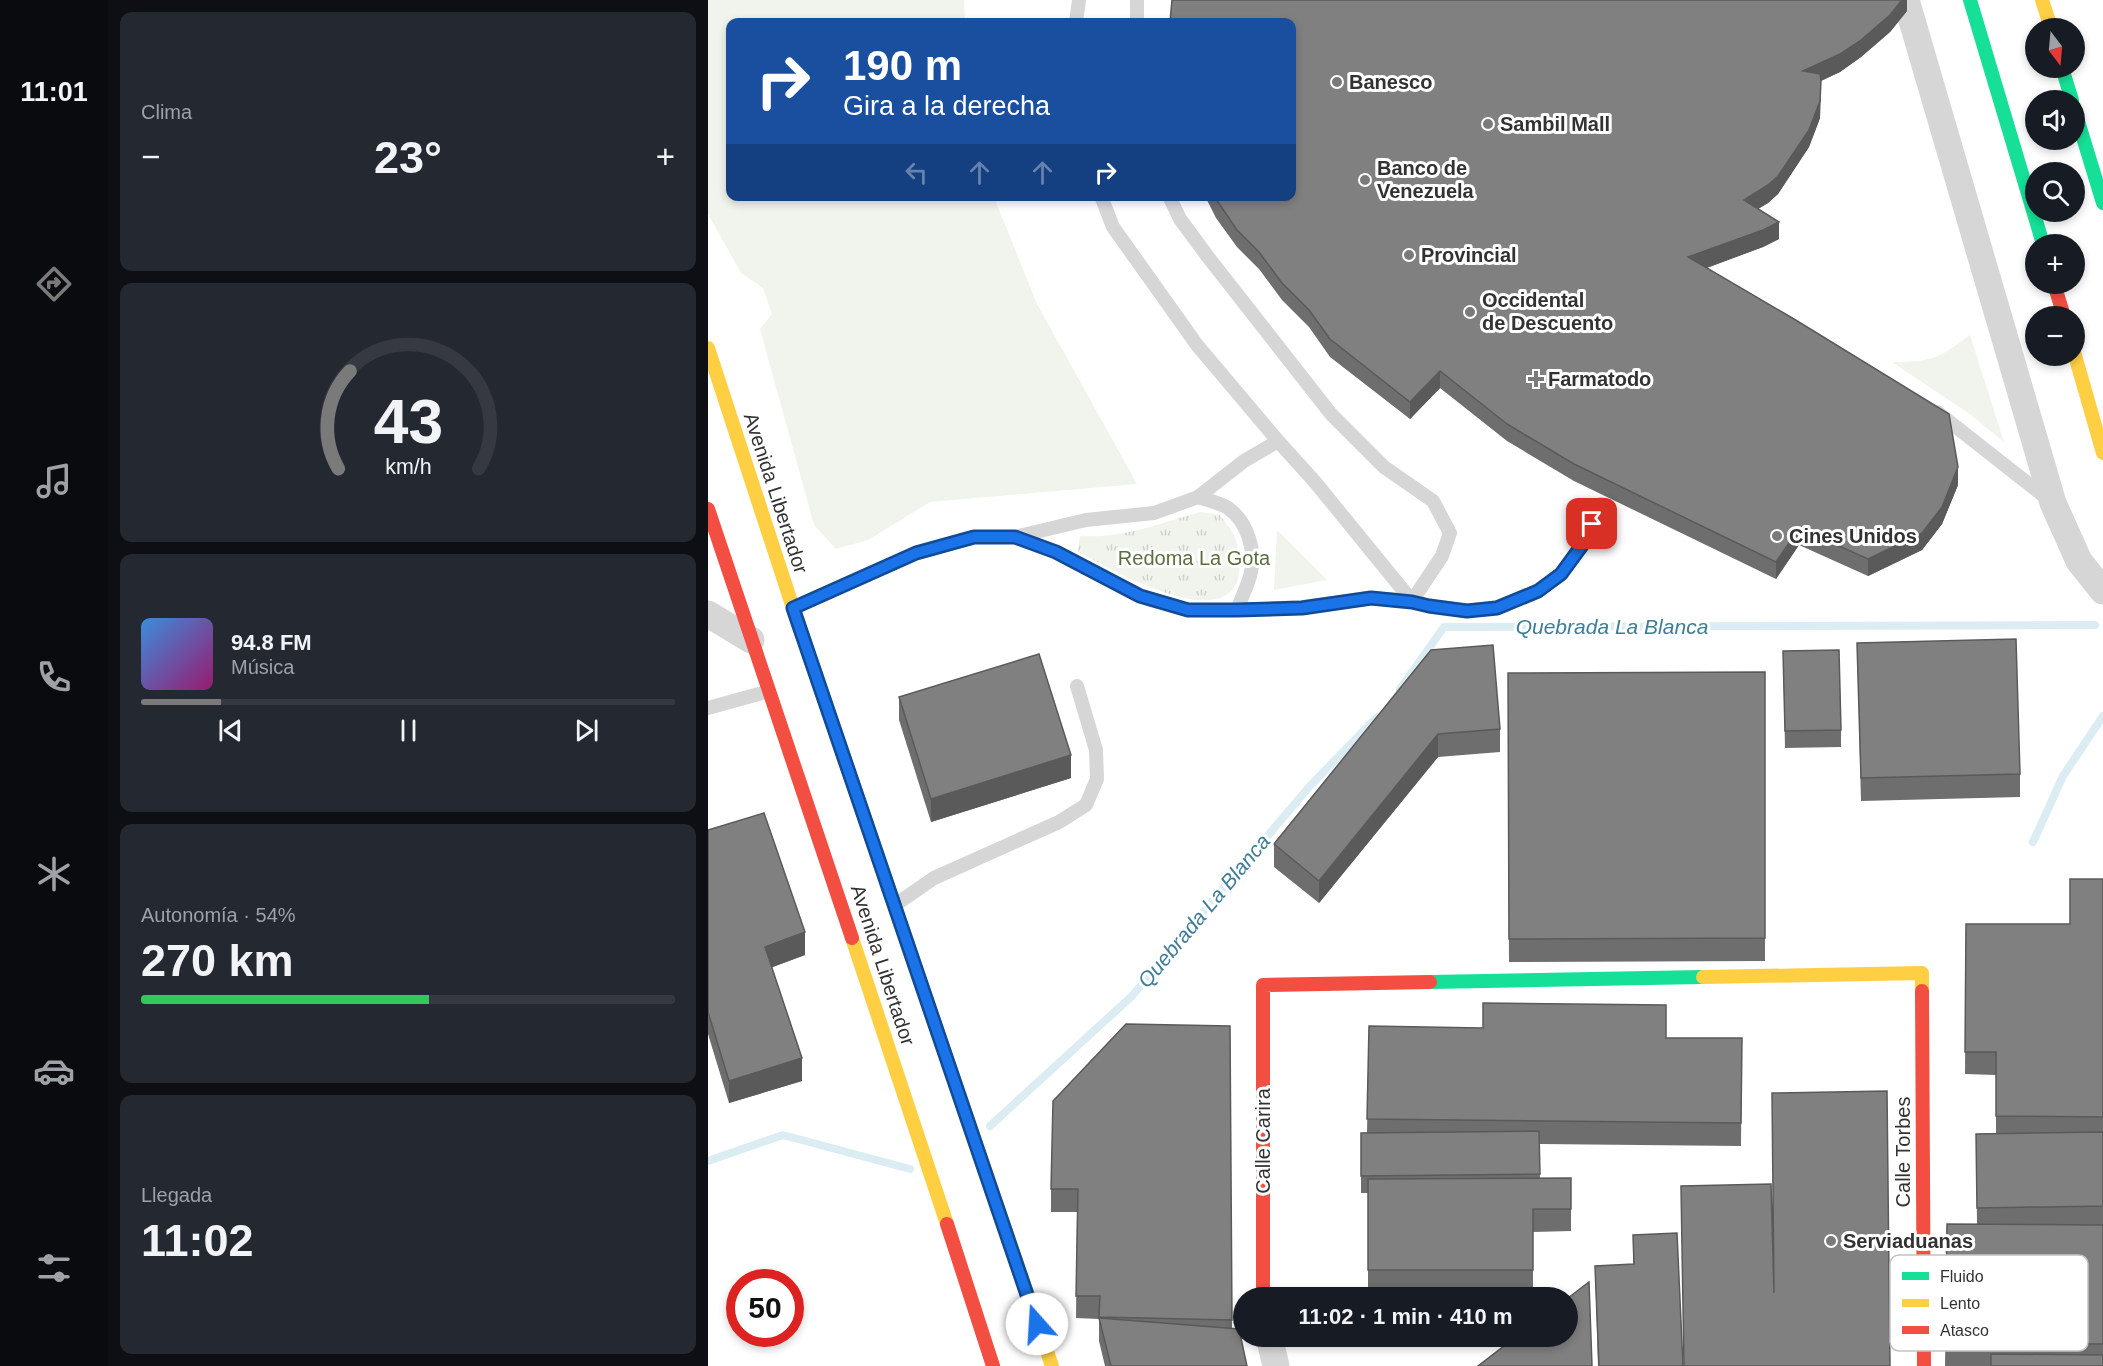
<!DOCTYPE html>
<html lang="es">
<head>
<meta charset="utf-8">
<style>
	body { margin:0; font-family:Helvetica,sans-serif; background:#242831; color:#f1f3f6; height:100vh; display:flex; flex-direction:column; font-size:22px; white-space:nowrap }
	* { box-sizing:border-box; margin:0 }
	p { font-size:20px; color:#9ea1a6 }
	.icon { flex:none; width:33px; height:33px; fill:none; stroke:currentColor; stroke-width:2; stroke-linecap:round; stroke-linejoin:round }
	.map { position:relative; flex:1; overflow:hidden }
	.drawer { display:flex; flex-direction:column; gap:12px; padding:12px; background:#0d0f14; width:600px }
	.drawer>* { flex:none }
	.top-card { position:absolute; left:18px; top:18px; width:570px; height:183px; border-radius:12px; box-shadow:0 3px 9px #0003; background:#1a4fa0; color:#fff; overflow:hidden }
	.needle { width:39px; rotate:164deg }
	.tools { position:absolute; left:1317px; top:18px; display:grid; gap:12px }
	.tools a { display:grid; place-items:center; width:60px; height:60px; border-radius:50%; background:#171b24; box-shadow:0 3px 9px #0003; font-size:30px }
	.speed { position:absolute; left:18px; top:1269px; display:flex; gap:12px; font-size:30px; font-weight:700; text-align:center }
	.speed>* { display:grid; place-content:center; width:78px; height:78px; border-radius:50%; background:#171b24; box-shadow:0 3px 9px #0003; line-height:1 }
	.speed .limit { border:9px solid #d22; background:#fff; color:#111 }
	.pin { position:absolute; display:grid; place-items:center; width:51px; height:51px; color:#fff; margin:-26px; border-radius:12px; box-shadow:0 3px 9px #0006 }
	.me { position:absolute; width:66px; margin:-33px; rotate:341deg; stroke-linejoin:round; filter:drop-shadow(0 0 4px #0008) }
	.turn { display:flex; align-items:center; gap:21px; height:126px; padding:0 18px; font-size:27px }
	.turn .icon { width:78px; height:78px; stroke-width:2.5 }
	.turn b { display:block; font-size:42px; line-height:51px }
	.lanes { display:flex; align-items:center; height:57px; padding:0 18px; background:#0003; justify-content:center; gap:30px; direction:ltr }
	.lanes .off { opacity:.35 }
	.big { font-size:45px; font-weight:700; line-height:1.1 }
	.drawer .card { flex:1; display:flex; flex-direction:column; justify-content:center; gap:9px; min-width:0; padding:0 21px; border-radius:12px; background:#242831 }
	.drawer .dial { align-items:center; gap:0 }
	.dial svg { height:156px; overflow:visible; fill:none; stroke:#363941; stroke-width:7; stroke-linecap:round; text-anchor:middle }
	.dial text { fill:#f1f3f6; stroke:none }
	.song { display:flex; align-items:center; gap:18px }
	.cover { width:72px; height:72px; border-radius:9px; background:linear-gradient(135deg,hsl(210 70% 55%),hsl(320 70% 35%)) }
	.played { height:6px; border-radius:3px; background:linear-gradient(90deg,#7a7a7a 15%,#363941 15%) }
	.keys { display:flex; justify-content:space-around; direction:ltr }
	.heat { display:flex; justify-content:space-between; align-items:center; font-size:33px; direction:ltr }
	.charge { height:9px; border-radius:4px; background:linear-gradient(90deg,#34c759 54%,#363941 0) }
	.trip { position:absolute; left:525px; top:1287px; width:345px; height:60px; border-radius:30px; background:#171b24; box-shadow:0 3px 9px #0003; font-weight:700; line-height:60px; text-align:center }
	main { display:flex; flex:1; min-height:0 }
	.menu { display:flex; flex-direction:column; width:108px; justify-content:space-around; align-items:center; background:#090b0e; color:#9ea1a6 }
	.menu .icon { width:42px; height:42px }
	.menu .selected { color:#7a7a7a }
	.menu b { font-size:27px; color:#f1f3f6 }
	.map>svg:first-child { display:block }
	.grass { fill:#f1f4ed }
	.park { fill:url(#park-tufts) }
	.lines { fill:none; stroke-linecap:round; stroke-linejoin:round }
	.stream { stroke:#dcecf3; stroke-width:8 }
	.lane { stroke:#d6d6d6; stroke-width:14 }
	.street { stroke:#d6d6d6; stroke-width:27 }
	.fast { stroke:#16e098; stroke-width:14 }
	.slow { stroke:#ffcf43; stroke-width:14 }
	.jam { stroke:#f24e42; stroke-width:14 }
	.wall { fill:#6e6e6e }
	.shaded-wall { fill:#5a5a5a }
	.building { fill:#808080; stroke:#5a5a5a; stroke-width:1.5 }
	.route-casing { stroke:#114b97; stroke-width:15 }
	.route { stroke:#1a73e8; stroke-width:10 }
	.poi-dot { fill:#7a7a7a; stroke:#fff; stroke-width:2 }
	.labels { text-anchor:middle; stroke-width:6; stroke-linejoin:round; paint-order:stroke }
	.poi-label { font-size:20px; font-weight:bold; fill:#323232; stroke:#fff; text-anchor:start }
	.street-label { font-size:20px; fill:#323232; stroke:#fff }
	.park-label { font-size:20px; fill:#5a6f3e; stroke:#fff }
	.water-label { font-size:21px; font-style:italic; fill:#3e7d97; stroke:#fff }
	.key { fill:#fff; stroke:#c2c2c2; stroke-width:1.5 }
	.key-label { font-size:16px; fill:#323232 }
</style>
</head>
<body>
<main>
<nav class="menu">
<b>11:01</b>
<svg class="icon selected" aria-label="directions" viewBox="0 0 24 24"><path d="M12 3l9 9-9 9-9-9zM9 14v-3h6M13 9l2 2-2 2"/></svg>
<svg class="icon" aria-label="music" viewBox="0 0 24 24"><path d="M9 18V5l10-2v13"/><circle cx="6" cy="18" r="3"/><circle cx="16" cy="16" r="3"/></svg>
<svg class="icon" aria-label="phone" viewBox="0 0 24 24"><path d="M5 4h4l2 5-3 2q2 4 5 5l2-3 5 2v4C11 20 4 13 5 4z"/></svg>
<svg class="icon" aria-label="climate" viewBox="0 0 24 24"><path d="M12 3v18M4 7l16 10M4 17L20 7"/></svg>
<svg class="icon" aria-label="car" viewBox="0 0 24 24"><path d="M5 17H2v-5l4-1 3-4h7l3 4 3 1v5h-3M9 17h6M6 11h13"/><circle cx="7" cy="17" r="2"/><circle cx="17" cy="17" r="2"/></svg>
<svg class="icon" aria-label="filters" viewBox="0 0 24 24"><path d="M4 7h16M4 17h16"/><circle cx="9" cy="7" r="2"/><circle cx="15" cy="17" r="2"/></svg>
</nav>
<section class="drawer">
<div class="card"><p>Clima</p>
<div class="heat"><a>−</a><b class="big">23°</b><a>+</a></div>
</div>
<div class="card dial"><svg viewBox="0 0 100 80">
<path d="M14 69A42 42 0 1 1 86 69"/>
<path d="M14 69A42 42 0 0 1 20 19" stroke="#7a7a7a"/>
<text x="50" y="56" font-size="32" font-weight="700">43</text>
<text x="50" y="72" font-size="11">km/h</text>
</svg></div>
<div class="card">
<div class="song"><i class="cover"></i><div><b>94.8 FM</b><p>Música</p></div></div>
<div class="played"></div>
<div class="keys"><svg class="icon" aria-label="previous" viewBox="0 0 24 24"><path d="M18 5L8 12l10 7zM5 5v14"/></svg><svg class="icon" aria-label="pause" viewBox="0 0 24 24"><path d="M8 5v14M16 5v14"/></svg><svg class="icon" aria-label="next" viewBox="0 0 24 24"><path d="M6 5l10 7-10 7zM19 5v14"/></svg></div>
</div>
<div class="card"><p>Autonomía · 54%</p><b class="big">270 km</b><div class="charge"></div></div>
<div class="card"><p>Llegada</p><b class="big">11:02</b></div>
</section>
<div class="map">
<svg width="1395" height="1366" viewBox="0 0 1395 1366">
	<defs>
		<pattern id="park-tufts" width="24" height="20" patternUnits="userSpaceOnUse" patternTransform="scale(1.5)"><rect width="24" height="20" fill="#f1f4ed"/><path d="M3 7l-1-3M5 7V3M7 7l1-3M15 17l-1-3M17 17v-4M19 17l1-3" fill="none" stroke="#cfd2cc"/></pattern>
	</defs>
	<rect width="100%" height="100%" fill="#fff"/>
	<g class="grass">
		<polygon points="0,0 256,0 257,22 22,22 22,196 286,197 329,304 429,484 222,502 160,540 128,549 106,525 52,329 64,314 55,288 33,273 0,214"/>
		<path d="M1262,335L1296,442L1263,415L1184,362C1224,362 1230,359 1262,335Z"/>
		<polygon points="569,530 619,580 566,590"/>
	</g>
	<path class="park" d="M492,512L512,515C516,521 522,527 525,534C531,543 533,569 530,579C512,634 401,567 370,552L372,536C413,539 453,523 492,512Z"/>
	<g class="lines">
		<g class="stream">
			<polyline points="692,689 736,627 1387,625"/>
			<polyline points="1325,842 1355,776 1395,716"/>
			<polyline points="282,1126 424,996 601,787 669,717"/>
			<polyline points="0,1161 75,1135 202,1169"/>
		</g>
		<g class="lane">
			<polyline points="368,22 371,0"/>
			<polyline points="429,22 429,0"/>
			<polyline points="393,196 405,227 489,345 570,441 607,482 704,601"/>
			<polyline points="461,196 472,219 500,257 623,414 676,467 725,501 742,533 734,556 704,601"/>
			<polyline points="1229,412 1341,500"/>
			<path d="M490,497C499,500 512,503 520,508C540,522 549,553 542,576C539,587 533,599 529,610"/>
			<polyline points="307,537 348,552 432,596 480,610 529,610 594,607 663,598 704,601 721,606 759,611 789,607 830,591 853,574 875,544 893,504"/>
			<polyline points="85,608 209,553 266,537 307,537 378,520 446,513 490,497 536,461 570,441"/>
			<polyline points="0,708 61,691"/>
			<polyline points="187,905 226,878 351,822 378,805 389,779 388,750 369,686"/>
		</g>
		<g class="street">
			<polyline points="1198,0 1345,503 1371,561 1395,591"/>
			<polyline points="0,614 43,640"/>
			<polyline points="561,1336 568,1366"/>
		</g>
		<g class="fast">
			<polyline points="1262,0 1335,244"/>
			<polyline points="1354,68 1364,100"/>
			<polyline points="1366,108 1395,203"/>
			<polyline points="87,614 200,945"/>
			<polyline points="722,982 995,977"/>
		</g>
		<g class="slow">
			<polyline points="1334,0 1343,28"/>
			<polyline points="0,348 87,614"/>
			<polyline points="1366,352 1395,453"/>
			<polyline points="144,938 239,1224"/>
			<polyline points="200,945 344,1366"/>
			<polyline points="995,977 1214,973 1214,991"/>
		</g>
		<g class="jam">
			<polyline points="1346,284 1356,316"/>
			<polyline points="0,509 144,938"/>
			<polyline points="1214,991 1216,1366"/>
			<polyline points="239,1224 285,1366"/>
			<polyline points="555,1298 555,985 722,982"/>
		</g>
	</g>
	<g class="wall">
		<polygon points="1199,0 1199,11 1182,32 1153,57 1132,72 1113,81 1112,118 1101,147 1070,194 1060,203 1050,209 1071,239 1055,247 998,268 1250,485 1234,524 1214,550 1160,576 1091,545 1068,579 866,481 799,441 732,388 702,419 622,357 601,327 574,300 551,269 529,247 508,218 497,196 584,196"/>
		<polygon points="1149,643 1312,774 1312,797 1153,801"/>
		<polygon points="723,650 792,729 792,752 730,757 611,903 566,867 566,844"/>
		<polygon points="1075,651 1133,730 1133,747 1077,748"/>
		<polygon points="1057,672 1057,961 801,962 800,673"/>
		<polygon points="191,697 363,778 223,822 191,720"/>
		<polygon points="0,830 97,955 64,967 94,1081 21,1103 0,1034"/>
		<polygon points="1395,879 1395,1366 1237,1366 1239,1224 1269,1224 1268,1134 1288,1133 1288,1075 1257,1074 1258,924 1362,924"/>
		<polygon points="522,1026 524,1329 539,1366 397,1366 391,1341 391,1319 368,1318 369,1212 343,1212 343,1189"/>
		<polygon points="661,1026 958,1038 1034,1038 1033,1146 831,1144 832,1178 863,1178 863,1231 825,1232 825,1292 660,1293 660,1193 653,1193 653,1133 659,1133"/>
		<polygon points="925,1235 975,1366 890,1366 887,1266 925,1264"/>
	</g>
	<g class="shaded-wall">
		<polygon points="1194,0 1199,0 1199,11 1182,32 1153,57 1132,72 1095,89 1095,71"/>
		<polygon points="1113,81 1112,118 1101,147 1070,194 1060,203 1036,217 1036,200"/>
		<polygon points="1071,222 1071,239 1055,247 980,275 980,257"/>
		<polygon points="732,371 732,388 702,419 702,402"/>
		<polygon points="1250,467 1250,485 1234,524 1214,550 1160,576 1160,559"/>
		<polygon points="1091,528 1091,545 1068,579 1068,562"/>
		<polygon points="730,734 730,757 611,903 611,881"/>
		<polygon points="363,755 363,778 223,822 223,799"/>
		<polygon points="97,932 97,955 57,970 57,947"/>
		<polygon points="94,1058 94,1081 21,1103 21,1081"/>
	</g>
	<g class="building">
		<polygon points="464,0 1194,0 1182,15 1153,40 1132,54 1095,71 1112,74 1113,81 1112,101 1101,130 1070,176 1060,185 1036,200 1071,222 1055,230 980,257 1086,319 1241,414 1250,467 1234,507 1214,533 1160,559 1091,528 1068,562 866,464 799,424 732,371 702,402 622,339 601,310 574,283 551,252 529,230 506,196 584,196 584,22 462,22"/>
		<polygon points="1308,639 1312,774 1153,778 1149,643"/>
		<polygon points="785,645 792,729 730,734 611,881 566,844 723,650"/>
		<polygon points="1131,650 1133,730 1077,731 1075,651"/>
		<polygon points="331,654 363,755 223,799 191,697"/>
		<polygon points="1057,672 1057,938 801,939 800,673"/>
		<polygon points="56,813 97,932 57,947 94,1058 21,1081 0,1012 0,830"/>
		<polygon points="1362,879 1395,879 1395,1117 1288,1116 1288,1052 1257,1052 1258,924 1362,924"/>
		<polygon points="775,1003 958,1005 958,1038 1034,1038 1033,1123 659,1119 661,1026 775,1028"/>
		<polygon points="418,1024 522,1026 524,1320 391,1317 392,1296 368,1296 370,1189 343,1189 345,1101"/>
		<polygon points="1179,1091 1182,1366 976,1366 973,1186 1063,1184 1066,1293 1064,1093"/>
		<polygon points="831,1131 832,1174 653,1176 653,1133"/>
		<polygon points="1395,1132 1395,1206 1269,1208 1268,1134"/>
		<polygon points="863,1178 863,1209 825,1209 825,1270 660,1270 660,1179"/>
		<polygon points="1239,1224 1395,1225 1395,1344 1237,1343"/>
		<polygon points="969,1233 975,1366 891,1366 887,1266 926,1264 925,1235"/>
		<polygon points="881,1282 884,1366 770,1366 809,1336 860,1336 860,1298"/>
		<polygon points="391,1318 531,1329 539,1366 403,1366"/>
		<polygon points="1283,1354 1395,1355 1395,1366 1283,1366"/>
	</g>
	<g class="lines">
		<g class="route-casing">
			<polyline id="route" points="329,1324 85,608 208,553 266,537 307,537 348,552 432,596 480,610 529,610 594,608 663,598 704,602 721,606 759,611 789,608 830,591 853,574 875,544 884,524"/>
		</g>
		<use href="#route" class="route"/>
	</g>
	<g class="poi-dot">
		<circle cx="629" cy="82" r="6"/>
		<circle cx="780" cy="124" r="6"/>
		<circle cx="657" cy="180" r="6"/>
		<circle cx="701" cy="255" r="6"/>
		<circle cx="762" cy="312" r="6"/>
		<path d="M825 370h6v6h6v6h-6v6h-6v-6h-6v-6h6z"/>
		<circle cx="1069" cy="536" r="6"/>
		<circle cx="1123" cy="1241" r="6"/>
	</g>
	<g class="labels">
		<g class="poi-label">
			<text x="641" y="89">Banesco</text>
			<text x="792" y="131">Sambil Mall</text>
			<text x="669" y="175">Banco de<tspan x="669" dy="23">Venezuela</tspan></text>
			<text x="713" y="262">Provincial</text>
			<text x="774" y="307">Occidental<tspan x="774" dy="23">de Descuento</tspan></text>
			<text x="840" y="386">Farmatodo</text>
			<text x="1081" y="543">Cines Unidos</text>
			<text x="1135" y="1248">Serviaduanas</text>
		</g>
		<g class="street-label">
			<text transform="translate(68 493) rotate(72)" y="7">Avenida Libertador</text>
			<text transform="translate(175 965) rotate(72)" y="7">Avenida Libertador</text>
			<text transform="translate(555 1141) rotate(-90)" y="7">Calle Carira</text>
			<text transform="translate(1195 1152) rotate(-90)" y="7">Calle Torbes</text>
		</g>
		<g class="park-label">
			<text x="486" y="565">Redoma La Gota</text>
		</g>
		<g class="water-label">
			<text x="904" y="634">Quebrada La Blanca</text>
			<text transform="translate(496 911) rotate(-50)" y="7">Quebrada La Blanca</text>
		</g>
	</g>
	<rect x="1182" y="1255" width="198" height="96" rx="9" class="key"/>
	<rect x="1194" y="1272" width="27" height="8" fill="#16e098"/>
	<rect x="1194" y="1299" width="27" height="8" fill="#ffcf43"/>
	<rect x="1194" y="1326" width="27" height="8" fill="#f24e42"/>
	<g class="key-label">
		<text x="1232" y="1282">Fluido</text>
		<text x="1232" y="1309">Lento</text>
		<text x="1232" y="1336">Atasco</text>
	</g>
</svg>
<div class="tools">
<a><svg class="needle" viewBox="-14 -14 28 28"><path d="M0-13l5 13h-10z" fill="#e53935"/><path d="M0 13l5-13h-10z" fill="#9ea1a6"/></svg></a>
<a><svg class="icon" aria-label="sound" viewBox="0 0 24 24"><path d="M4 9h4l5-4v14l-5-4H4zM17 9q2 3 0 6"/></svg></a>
<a><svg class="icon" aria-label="search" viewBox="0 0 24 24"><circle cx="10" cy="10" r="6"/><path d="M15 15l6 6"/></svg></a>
<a>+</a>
<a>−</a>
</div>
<div class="speed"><div class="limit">50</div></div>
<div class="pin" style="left:884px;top:524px;background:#d93025"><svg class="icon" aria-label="arrive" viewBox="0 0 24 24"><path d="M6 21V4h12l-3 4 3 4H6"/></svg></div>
<svg class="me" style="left:329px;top:1324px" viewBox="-20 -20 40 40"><circle r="19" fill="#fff"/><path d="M0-13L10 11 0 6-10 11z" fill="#1a73e8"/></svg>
<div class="trip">11:02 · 1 min · 410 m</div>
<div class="top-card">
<div class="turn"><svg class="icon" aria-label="right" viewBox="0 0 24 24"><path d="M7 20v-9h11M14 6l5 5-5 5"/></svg><div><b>190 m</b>Gira a la derecha</div></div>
<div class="lanes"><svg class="icon off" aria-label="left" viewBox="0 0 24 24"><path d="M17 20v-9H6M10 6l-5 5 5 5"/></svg><svg class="icon off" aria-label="ahead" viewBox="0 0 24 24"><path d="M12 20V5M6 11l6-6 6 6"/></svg><svg class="icon off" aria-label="ahead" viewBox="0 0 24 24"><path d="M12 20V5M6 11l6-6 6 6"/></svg><svg class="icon" aria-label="right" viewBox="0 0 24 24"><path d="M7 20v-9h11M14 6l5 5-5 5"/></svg></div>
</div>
</div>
</main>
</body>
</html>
